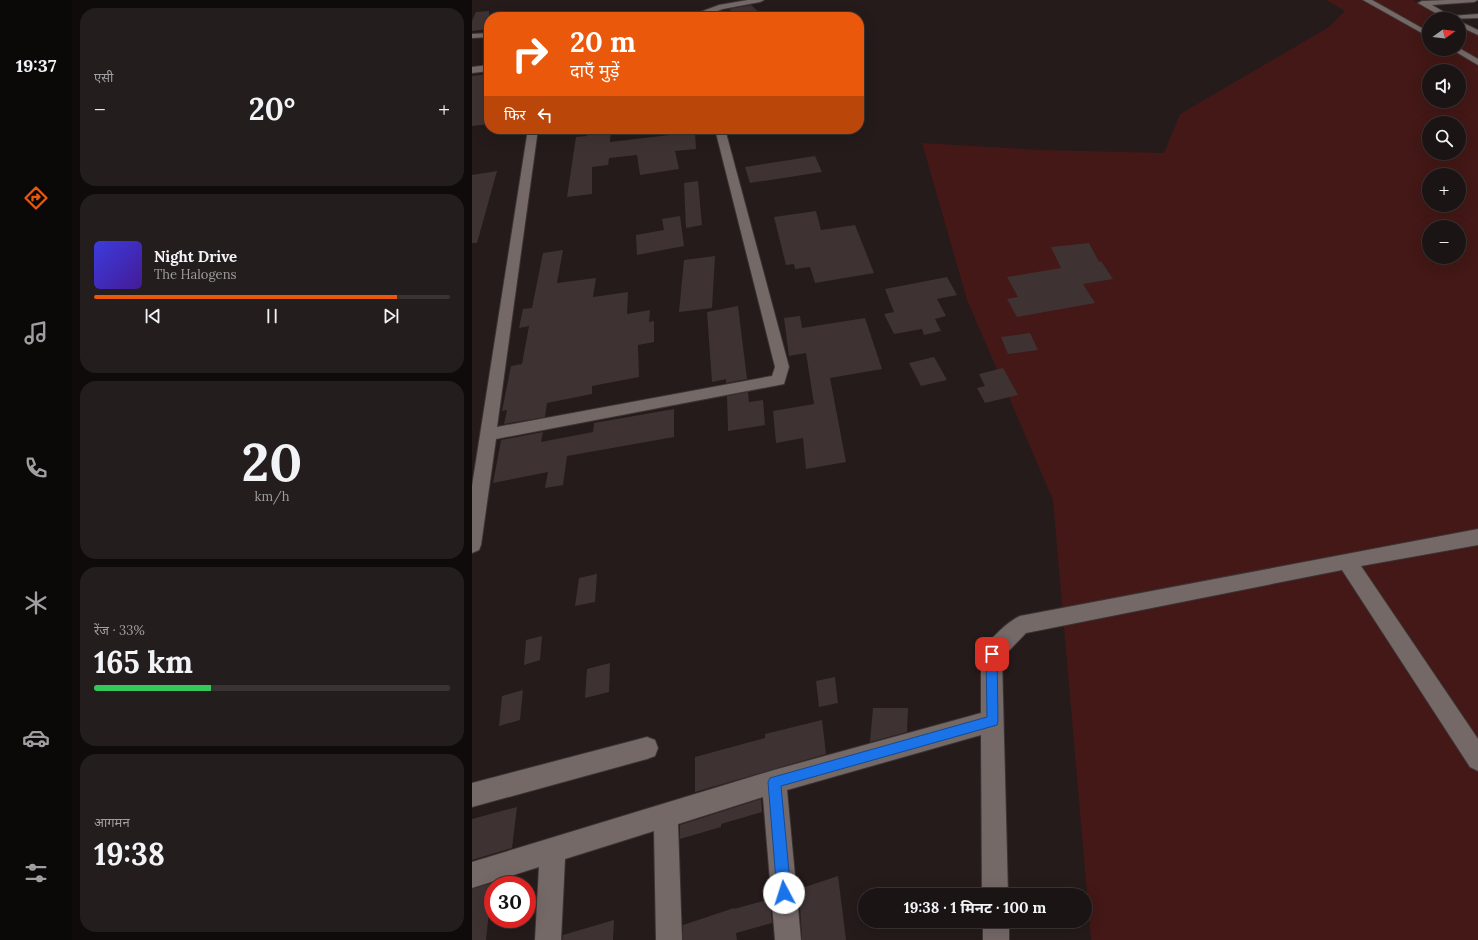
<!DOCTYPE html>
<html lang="hi">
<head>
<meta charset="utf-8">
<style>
	body { margin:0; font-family:Lora,"Noto Sans Devanagari",serif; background:#241d1d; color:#f1f3f6; height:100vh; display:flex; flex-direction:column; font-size:15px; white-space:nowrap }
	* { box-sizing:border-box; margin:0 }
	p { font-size:13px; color:#a09ea0 }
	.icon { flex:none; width:22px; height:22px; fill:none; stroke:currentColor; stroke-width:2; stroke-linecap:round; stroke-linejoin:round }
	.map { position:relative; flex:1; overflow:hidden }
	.details { display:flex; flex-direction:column; gap:8px; padding:8px; background:#0f0b0b; width:400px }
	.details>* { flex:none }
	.hud { position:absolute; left:12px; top:12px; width:380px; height:122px; border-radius:16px; box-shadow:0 4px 16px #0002,0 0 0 1px #393334; background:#ea580c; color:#fff; overflow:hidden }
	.needle { width:26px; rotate:75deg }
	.controls { position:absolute; left:950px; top:12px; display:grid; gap:8px }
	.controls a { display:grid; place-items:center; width:44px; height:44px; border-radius:50%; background:#1b1414; box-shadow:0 4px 16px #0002,0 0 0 1px #393334; font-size:20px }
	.speed { position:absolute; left:12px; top:876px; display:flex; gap:8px; font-size:20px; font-weight:700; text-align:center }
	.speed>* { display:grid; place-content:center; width:52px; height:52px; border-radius:50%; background:#1b1414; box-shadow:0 4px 16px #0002,0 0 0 1px #393334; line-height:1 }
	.speed .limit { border:6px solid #d22; background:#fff; color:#111 }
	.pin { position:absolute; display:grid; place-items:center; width:34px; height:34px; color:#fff; margin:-17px; border-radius:8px; box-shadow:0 2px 6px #0006 }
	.me { position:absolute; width:44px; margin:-22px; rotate:355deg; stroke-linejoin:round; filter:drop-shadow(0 0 3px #0008) }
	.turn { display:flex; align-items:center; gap:14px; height:84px; padding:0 20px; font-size:18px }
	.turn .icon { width:52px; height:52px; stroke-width:2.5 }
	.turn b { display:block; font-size:28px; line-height:34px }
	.then { display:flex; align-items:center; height:38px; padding:0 20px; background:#0003; gap:8px; font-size:15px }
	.big { font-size:30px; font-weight:700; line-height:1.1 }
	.details .tile { flex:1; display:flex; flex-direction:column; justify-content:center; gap:6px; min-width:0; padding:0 14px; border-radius:16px; background:#241d1d }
	.details .dial { align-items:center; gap:0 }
	.dial b { font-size:52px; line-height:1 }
	.song { display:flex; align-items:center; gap:12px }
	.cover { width:48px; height:48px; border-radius:6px; background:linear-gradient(135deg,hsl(240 70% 55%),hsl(260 70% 35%)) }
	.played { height:4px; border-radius:2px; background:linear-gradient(90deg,#ea580c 85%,#393334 85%) }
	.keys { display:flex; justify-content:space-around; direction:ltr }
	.heat { display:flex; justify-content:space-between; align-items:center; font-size:22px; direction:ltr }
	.charge { height:6px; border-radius:3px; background:linear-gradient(90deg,#34c759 33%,#393334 0) }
	.trip { position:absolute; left:386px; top:888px; width:234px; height:40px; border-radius:20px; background:#1b1414; box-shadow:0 4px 16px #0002,0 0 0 1px #393334; font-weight:700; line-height:40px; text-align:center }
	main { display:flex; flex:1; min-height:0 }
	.tab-bar { display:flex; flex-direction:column; width:72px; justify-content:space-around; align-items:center; background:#0b0808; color:#a09ea0 }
	.tab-bar .icon { width:28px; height:28px }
	.tab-bar .on { color:#ea580c }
	.tab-bar b { font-size:18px; color:#f1f3f6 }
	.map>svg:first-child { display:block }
	.green { fill:#431816; fill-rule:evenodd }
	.building { fill:#3e3332 }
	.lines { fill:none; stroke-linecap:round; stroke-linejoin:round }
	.street-casing { stroke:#3c3534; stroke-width:2 }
	.street { fill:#756968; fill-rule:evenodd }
	.route { fill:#1a73e8; stroke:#114b97 }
</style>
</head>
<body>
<main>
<nav class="tab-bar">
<b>19:37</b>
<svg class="icon on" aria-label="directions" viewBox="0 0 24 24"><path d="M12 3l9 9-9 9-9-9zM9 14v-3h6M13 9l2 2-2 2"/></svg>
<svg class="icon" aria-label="music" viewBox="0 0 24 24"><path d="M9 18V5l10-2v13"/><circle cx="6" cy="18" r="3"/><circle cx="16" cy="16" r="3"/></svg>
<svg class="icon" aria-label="phone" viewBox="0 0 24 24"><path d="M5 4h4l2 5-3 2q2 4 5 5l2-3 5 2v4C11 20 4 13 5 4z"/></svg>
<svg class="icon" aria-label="climate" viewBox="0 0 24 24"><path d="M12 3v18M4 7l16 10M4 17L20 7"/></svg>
<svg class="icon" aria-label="car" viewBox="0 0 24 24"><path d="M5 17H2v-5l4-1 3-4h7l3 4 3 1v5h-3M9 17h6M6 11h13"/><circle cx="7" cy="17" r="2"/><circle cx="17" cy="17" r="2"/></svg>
<svg class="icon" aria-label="filters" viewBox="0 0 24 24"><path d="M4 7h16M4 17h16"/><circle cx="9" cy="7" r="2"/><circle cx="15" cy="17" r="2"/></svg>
</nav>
<section class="details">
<div class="tile"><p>एसी</p>
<div class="heat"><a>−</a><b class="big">20°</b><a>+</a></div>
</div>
<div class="tile">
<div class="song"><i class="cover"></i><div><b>Night Drive</b><p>The Halogens</p></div></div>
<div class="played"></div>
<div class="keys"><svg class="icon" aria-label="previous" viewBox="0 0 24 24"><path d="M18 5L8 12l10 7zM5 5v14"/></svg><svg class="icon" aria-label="pause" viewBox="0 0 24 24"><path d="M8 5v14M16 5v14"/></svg><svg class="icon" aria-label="next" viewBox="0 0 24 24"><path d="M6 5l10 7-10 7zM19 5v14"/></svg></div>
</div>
<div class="tile dial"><b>20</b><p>km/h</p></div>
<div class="tile"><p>रेंज · 33%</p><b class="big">165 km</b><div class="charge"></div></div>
<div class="tile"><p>आगमन</p><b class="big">19:38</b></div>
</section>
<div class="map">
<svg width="1006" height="940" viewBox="0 0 1006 940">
	<rect width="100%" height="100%" fill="#241b1a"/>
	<path class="green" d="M854,0H941L977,19H957V49H987V24L1006,34V940H619L581,500L495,300L450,143L572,150L692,153L708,114L857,27L873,11ZM957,71H987V101H957ZM957,123H987V153H957ZM957,175H987V205H957ZM957,227H987V257H957Z"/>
	<g class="building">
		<polygon points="279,5 292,17 266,17 257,9"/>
		<polygon points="17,11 17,29 0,31 0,21 4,12"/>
		<polygon points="17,74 17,124 0,126 0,76"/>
		<polygon points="116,129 139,129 138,142 223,132 224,149 203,151 207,169 168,175 165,155 137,158 136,165 120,167 120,194 95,197 104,137 115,136"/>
		<polygon points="343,156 350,172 278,183 273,167"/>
		<polygon points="25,171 5,243 0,243 0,175"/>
		<polygon points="226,181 230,225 214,228 212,183"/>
		<polygon points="344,211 349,230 383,225 402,273 343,283 338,267 323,269 322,264 314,265 302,217"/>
		<polygon points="208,216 212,246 165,255 164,235 192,230 190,219"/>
		<polygon points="617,243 627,262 629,261 641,279 611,284 623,303 545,317 535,299 546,297 535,277 589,268 579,247"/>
		<polygon points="91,250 85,283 124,278 121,297 156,292 155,314 178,310 177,322 182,321 182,342 166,345 167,377 120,386 120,394 75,403 73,417 32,424 35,410 30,411 39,366 50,364 57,326 47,328 51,309 60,308 71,253"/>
		<polygon points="243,256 240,308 207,312 212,260"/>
		<polygon points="475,277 485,295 465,299 474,316 463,319 469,331 452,335 450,329 422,334 412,314 422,312 413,289"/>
		<polygon points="266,306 275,379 254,383 254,379 240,382 235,312"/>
		<polygon points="328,316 330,328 393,318 410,369 358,378 374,462 334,469 331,438 304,443 301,411 342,404 334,353 317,356 312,318"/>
		<polygon points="558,333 566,350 536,354 529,337"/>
		<polygon points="462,357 475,380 449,386 437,363"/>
		<polygon points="531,368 546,395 513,403 505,388 513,386 507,374"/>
		<polygon points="276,392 277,402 291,400 293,425 256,431 255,396"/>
		<polygon points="202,409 202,437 95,456 91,485 73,488 76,472 21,483 29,440 71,432 69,442 121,432 122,423"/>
		<polygon points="125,574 123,602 103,606 107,578"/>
		<polygon points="70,636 68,660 52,665 54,640"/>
		<polygon points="138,663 137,692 113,698 115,669"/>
		<polygon points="363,677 366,703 347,707 344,681"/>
		<polygon points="51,690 48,720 27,726 30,696"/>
		<polygon points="401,708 436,708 435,732 398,742"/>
		<polygon points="350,720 354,754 223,792 223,757 293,738 293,734"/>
		<polygon points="289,799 290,812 249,824 249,827 208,839 208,825"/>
		<polygon points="45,807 40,848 0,860 0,819"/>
		<polygon points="366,876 374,940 330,940 327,889"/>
		<polygon points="20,883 14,940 0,940 0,889"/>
		<polygon points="298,899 300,923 264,933 265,940 211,940 211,925 262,908 262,909"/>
		<polygon points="142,920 141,940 90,940 91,935"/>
	</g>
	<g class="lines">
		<g class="street-casing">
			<g id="street">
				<polygon points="276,0 292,0 288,2 251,9 227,17 215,17 247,5"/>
				<polygon points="891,0 900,0 957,32 957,37"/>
				<polygon points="975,0 1006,0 1002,2 960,5 979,16 1006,14 1006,18 974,19 946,3 950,1"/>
				<polygon points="987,21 1006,30 1006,35 987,26"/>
				<polygon points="17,33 17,37 0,38 0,34"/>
				<polygon points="987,48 1006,59 1006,65 979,49"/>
				<polygon points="17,65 17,71 0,73 0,67"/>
				<polygon points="56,129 66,129 25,427 300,376 303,367 243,129 253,129 317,367 312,384 307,385 24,439 9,545 7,550 0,553 0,486"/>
				<path d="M1006,529V545L889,566L1006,739V771L998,767L870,570L554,633L530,658L536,895H510L509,735L315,790L329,940H303L291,797L206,824L210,940H184L182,831L93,859L89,940H63L67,867L0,888V862L302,770L509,713V654C514,642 536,621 548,616Z"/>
				<polygon points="175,737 183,740 186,748 183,756 175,759 0,807 0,783"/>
				<rect x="511" y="921" width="26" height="19"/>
			</g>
		</g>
		<use href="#street" class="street"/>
	</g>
	<polygon class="route" points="520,649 523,650 525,654 526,721 525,725 309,786 319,893 317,897 312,900 307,897 305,893 296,782 298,778 515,717 514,654 516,650"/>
</svg>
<div class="controls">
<a><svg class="needle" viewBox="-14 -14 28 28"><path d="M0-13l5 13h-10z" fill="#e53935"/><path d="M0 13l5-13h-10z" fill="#a09ea0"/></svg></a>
<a><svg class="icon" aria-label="sound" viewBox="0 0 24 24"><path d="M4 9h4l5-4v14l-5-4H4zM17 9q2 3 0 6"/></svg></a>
<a><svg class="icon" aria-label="search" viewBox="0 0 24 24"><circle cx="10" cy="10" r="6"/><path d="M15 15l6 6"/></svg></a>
<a>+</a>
<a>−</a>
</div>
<div class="speed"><div class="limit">30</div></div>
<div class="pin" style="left:520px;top:654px;background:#d93025"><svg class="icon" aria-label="arrive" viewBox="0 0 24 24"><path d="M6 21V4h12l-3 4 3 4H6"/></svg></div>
<svg class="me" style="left:312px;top:893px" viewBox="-20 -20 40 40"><circle r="19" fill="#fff"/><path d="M0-13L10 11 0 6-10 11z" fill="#1a73e8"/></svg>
<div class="trip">19:38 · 1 मिनट · 100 m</div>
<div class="hud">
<div class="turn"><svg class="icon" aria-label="right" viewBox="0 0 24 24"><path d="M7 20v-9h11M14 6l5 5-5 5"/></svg><div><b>20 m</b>दाएँ मुड़ें</div></div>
<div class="then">फिर<svg class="icon" aria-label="left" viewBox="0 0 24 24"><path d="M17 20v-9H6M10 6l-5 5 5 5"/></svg></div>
</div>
</div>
</main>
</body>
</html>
